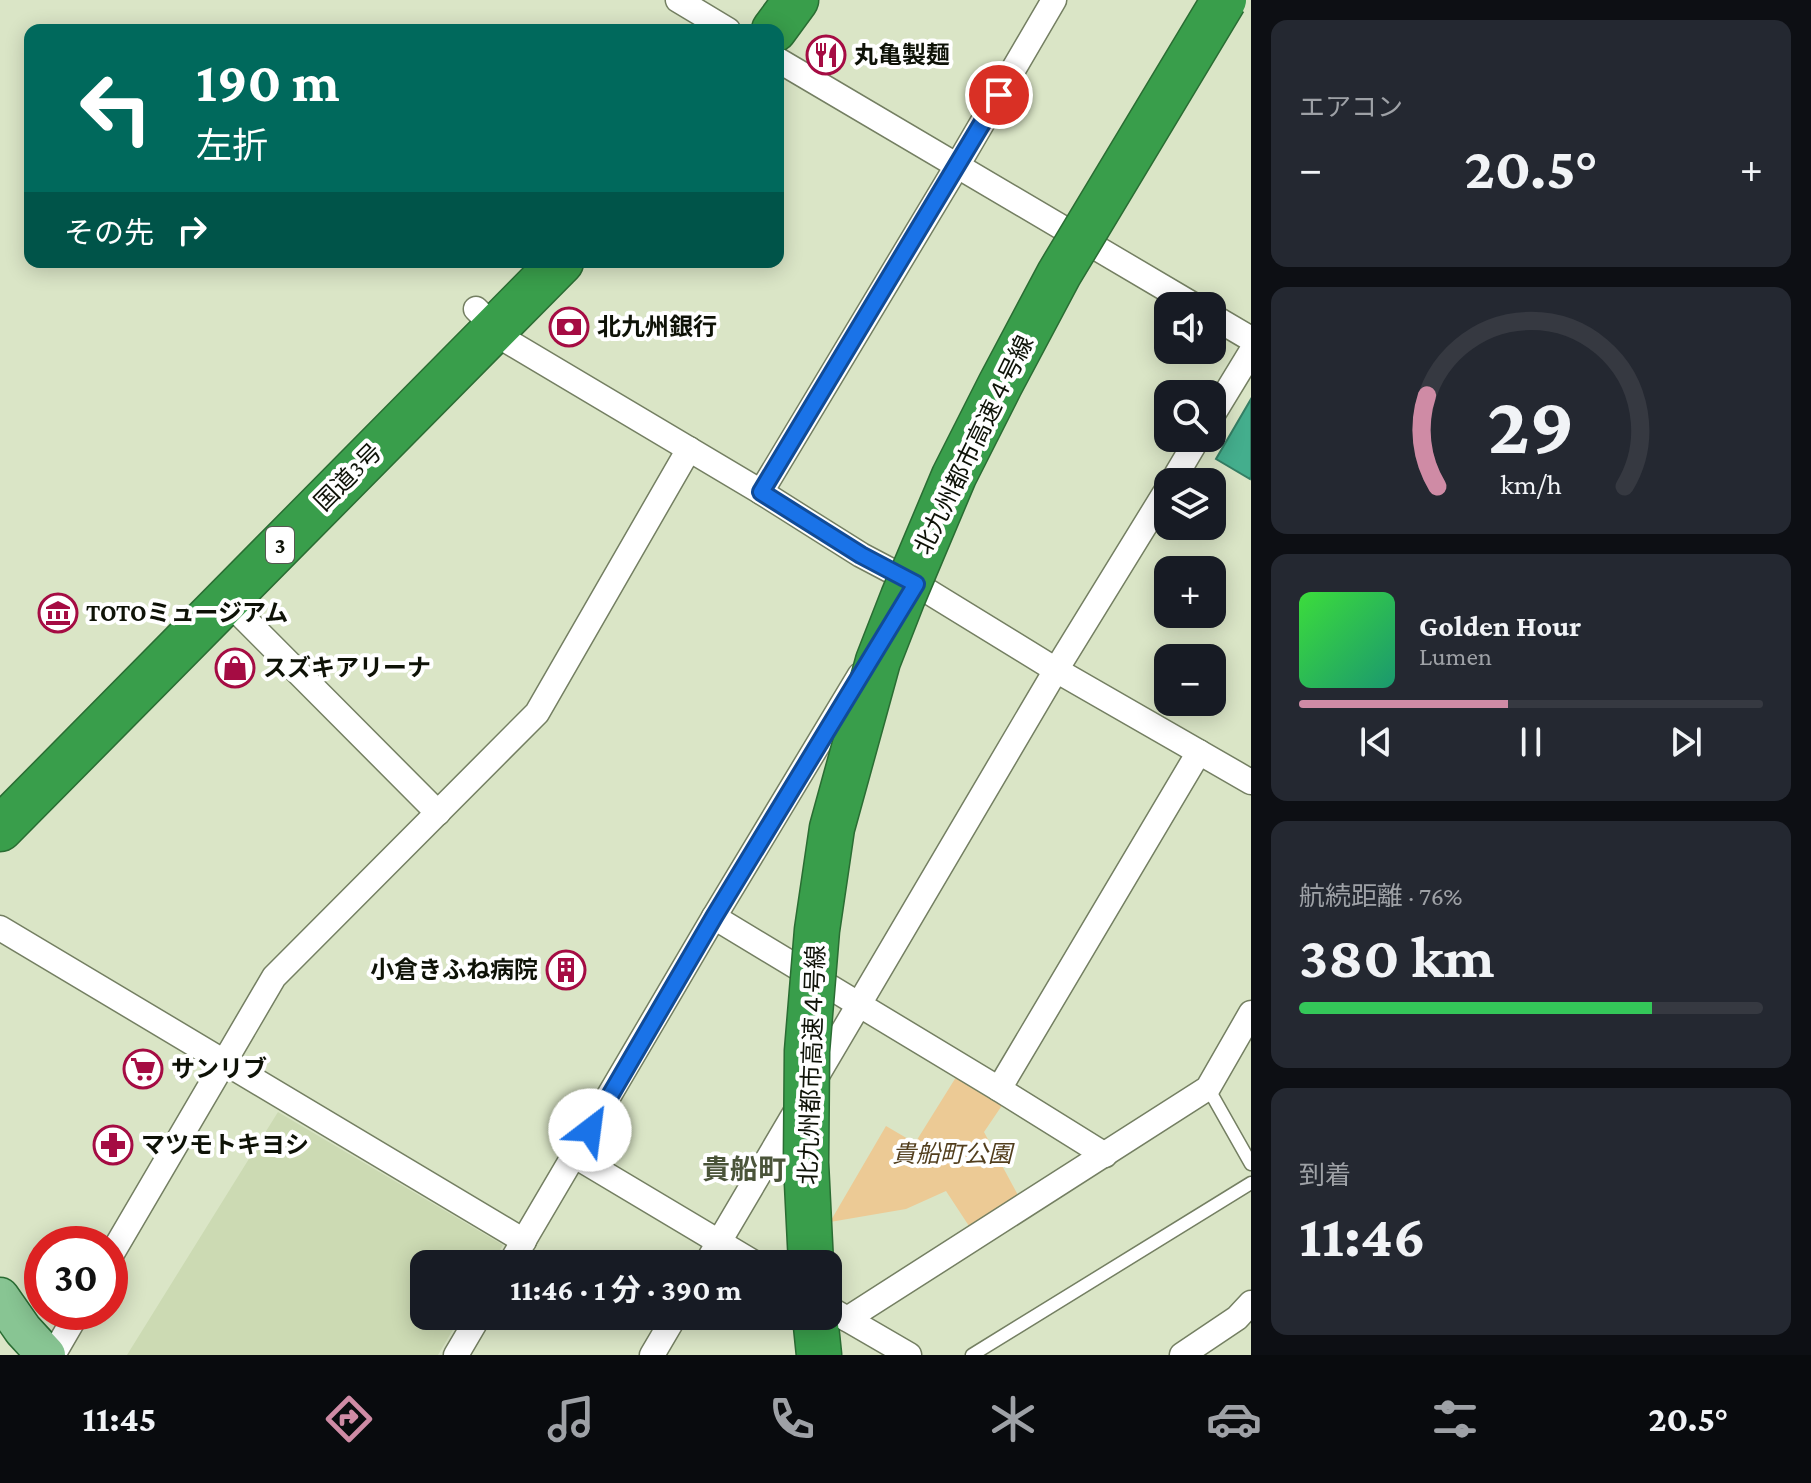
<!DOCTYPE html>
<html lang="ja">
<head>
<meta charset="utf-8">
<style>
	body { margin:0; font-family:"Crimson Pro","Noto Sans JP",serif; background:#242831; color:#f1f3f6; height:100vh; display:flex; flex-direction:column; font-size:30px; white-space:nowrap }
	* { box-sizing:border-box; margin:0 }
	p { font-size:26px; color:#9ea1a6 }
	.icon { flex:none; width:44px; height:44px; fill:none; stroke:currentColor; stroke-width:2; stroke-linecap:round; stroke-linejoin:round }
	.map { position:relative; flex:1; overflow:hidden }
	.details { display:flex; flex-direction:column; gap:20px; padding:20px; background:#0d0f14; width:560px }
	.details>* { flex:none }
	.banner { position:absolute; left:24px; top:24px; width:760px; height:244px; border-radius:16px; box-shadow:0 4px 20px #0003; background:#00695c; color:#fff; overflow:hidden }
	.tools { position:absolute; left:1154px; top:292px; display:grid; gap:16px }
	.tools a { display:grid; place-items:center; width:72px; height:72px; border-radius:16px; background:#171b24; box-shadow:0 4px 20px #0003; font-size:40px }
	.speed { position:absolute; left:24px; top:1226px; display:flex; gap:16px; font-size:40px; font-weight:700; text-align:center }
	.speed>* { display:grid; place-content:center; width:104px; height:104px; border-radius:50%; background:#171b24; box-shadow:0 4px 20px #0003; line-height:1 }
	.speed .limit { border:12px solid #d22; background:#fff; color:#111 }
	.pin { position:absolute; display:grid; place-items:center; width:68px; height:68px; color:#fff; margin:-34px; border:4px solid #fff; border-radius:50%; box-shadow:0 2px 8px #0007 }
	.me { position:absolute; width:88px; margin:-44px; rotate:30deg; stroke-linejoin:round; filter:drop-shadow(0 0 6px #0008) }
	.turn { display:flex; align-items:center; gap:28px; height:168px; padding:0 40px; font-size:36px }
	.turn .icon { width:104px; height:104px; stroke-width:2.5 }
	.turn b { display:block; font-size:56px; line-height:68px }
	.then { display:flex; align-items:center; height:76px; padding:0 40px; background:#0003; gap:16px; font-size:30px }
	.big { font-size:60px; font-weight:700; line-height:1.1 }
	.details .tile { flex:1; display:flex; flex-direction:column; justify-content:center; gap:12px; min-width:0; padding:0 28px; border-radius:16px; background:#242831 }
	.details .dial { align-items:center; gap:0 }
	.dial svg { height:208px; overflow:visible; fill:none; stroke:#363941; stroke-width:7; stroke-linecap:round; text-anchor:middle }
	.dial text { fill:#f1f3f6; stroke:none }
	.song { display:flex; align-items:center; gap:24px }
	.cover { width:96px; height:96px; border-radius:12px; background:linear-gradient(135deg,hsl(120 70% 55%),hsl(160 70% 35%)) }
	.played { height:8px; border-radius:4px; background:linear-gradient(90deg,#cf8ba5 45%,#363941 45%) }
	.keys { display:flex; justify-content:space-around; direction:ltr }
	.heat { display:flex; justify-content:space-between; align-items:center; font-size:44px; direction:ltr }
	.charge { height:12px; border-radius:6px; background:linear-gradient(90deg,#34c759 76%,#363941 0) }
	.trip { position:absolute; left:410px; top:1250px; width:432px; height:80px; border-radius:16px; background:#171b24; box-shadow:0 4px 20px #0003; font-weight:700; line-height:80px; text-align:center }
	.dock { display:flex; height:128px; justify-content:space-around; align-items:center; background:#090b0e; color:#9ea1a6 }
	.dock .icon { width:56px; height:56px }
	.dock .current { color:#cf8ba5 }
	.dock b { font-size:36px; color:#f1f3f6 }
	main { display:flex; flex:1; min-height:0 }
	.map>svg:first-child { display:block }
	.built { fill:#ccdab3 }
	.green { fill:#ecca95 }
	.water { fill:#44ae8d; stroke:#347f65; stroke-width:2 }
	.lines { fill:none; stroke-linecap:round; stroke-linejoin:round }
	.lane-casing { stroke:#747f62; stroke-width:15 }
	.street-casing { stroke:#747f62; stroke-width:27 }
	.primary-casing { stroke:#2a6d33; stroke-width:41 }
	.highway-casing { stroke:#2a6d33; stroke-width:47 }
	.lane { stroke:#fff; stroke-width:12 }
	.street { stroke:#fff; stroke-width:24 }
	.primary { stroke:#88c593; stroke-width:38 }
	.highway { stroke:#399e4b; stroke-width:44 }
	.highway-bridge-casing { stroke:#2a6d33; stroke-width:47; stroke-linecap:butt }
	.highway-bridge { stroke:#399e4b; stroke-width:44 }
	.route-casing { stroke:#114b97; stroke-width:20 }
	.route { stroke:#1a73e8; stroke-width:14 }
	.labels { text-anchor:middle; stroke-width:8; stroke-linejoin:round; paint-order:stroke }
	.shield { fill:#fff; stroke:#565951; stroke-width:2 }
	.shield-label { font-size:22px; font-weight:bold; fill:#0e1207 }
	.poi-label { font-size:24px; font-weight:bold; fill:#0e1207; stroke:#fff; text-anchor:start }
	.street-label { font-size:24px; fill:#0e1207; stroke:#fff }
	.park-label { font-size:24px; font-style:italic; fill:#523e1d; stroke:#fff }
	.quarter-label { font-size:28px; font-weight:bold; fill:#4a5439; stroke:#fff }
</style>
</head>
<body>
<main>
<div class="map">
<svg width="1251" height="1355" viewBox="0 0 1251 1355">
	<rect width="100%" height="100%" fill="#dae5c6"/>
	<polygon class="built" points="278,1112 503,1245 492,1264 424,1264 424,1316 461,1316 438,1355 127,1355"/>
	<polygon class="green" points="958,1074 1005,1101 984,1132 1019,1197 969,1226 946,1191 906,1209 830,1222 886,1126 915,1143"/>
	<polygon class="water" points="1251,399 1251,476 1250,479 1216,459"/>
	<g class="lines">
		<g class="lane-casing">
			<g id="lane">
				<polyline points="1208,1088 1251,1164"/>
				<polyline points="972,1355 1251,1183"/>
			</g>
		</g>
		<g class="street-casing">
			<g id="street">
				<polyline points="678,0 728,30"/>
				<polyline points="778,60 1195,306"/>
				<polyline points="476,309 509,342 761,492 861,555 916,584 1056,670 1251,782"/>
				<polyline points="1212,316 1251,339"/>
				<polyline points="1212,416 1251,352"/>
				<polyline points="1172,482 1198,438"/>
				<polyline points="761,492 957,166 1054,0"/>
				<polyline points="226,600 438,813"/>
				<polyline points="714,917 999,1089 1105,1155"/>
				<polyline points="0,928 524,1241"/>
				<polyline points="999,1089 1199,752"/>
				<polyline points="575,1156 756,1264"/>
				<polyline points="110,1257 274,977 537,713 689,449"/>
				<polyline points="510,1264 714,917 860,675"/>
				<polyline points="706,1264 1056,670 1168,488"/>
				<polyline points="835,1312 909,1355"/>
				<polyline points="847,1319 1208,1088 1251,1013"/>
				<polyline points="53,1355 78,1312"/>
				<polyline points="456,1355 479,1316"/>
				<polyline points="652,1355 675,1316"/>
				<polyline points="1182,1355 1237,1318 1251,1303"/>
			</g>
		</g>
		<g class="primary-casing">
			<polyline id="primary" points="0,1297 23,1330 46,1355"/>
		</g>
		<g class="highway-casing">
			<g id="highway">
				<polyline points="774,30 796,0"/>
				<polyline points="0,829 561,262"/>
				<polyline points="815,1316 819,1355"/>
			</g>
		</g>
		<use href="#lane" class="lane"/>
		<use href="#street" class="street"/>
		<use href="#primary" class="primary"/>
		<use href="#highway" class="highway"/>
		<g class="highway-bridge-casing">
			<polyline id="highway-bridge" points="811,1264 806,1163 807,1051 817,930 832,828 878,661 903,597 954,476 1000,385 1059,274 1224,0"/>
		</g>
		<use href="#highway-bridge" class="highway-bridge"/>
	</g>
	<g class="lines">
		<g class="route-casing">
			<polyline id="route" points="590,1130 714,917 916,584 861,555 761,492 999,95"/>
		</g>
		<use href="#route" class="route"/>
	</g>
	<defs>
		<g id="restaurant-ring" transform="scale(2)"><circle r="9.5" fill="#fff" stroke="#a50c43" stroke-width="1.5"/><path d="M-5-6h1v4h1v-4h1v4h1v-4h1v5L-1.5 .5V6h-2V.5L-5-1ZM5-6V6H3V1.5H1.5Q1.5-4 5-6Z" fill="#a50c43"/></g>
		<g id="bank-ring" transform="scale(2)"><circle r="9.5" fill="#fff" stroke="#a50c43" stroke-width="1.5"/><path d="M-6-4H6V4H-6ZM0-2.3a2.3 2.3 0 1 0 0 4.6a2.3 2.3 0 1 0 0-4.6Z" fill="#a50c43"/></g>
		<g id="museum-ring" transform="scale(2)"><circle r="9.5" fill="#fff" stroke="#a50c43" stroke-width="1.5"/><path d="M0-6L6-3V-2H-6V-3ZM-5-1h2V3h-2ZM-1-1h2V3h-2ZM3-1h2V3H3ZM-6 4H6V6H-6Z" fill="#a50c43"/></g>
		<g id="shop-ring" transform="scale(2)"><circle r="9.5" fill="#fff" stroke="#a50c43" stroke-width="1.5"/><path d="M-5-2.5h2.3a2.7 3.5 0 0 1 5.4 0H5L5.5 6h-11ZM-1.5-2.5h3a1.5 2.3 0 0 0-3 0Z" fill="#a50c43"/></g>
		<g id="building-ring" transform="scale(2)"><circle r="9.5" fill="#fff" stroke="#a50c43" stroke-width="1.5"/><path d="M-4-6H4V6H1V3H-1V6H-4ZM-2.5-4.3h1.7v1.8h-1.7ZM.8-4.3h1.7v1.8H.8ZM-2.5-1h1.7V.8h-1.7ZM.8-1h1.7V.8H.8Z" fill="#a50c43"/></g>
		<g id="supermarket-ring" transform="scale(2)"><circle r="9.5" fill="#fff" stroke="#a50c43" stroke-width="1.5"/><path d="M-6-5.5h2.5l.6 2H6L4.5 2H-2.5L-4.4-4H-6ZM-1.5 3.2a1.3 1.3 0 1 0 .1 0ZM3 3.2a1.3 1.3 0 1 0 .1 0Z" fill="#a50c43"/></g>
		<g id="pharmacy-ring" transform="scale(2)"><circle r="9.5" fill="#fff" stroke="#a50c43" stroke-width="1.5"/><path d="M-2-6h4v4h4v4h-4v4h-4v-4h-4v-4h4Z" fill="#a50c43"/></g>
	</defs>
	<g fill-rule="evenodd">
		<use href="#restaurant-ring" x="826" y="55"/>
		<use href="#bank-ring" x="569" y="327"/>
		<use href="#museum-ring" x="58" y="613"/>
		<use href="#shop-ring" x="235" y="668"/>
		<use href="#building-ring" x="566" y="970"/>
		<use href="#supermarket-ring" x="143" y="1069"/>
		<use href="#pharmacy-ring" x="113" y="1145"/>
	</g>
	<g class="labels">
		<rect class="shield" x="266" y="527" width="28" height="36" rx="6"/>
		<g class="shield-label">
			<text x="280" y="553">3</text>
		</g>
		<g class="poi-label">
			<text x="854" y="63">丸亀製麺</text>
			<text x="597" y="335">北九州銀行</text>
			<text x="86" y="621">TOTOミュージアム</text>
			<text x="263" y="676">スズキアリーナ</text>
			<text x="538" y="978" text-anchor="end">小倉きふね病院</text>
			<text x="171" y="1077">サンリブ</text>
			<text x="141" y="1153">マツモトキヨシ</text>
		</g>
		<g class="street-label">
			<text transform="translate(974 445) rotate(-64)" y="8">北九州都市高速４号線</text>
			<text transform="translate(348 477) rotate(-45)" y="8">国道3号</text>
			<text transform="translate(812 1065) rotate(-88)" y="8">北九州都市高速４号線</text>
		</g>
		<g class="park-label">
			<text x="952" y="1162">貴船町公園</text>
		</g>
		<g class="quarter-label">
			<text x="744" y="1179">貴船町</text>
		</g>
	</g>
</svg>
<div class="tools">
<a><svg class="icon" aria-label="sound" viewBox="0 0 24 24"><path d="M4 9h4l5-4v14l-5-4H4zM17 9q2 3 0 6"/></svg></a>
<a><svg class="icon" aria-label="search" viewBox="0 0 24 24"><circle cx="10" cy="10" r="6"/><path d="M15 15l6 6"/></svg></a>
<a><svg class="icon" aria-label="layers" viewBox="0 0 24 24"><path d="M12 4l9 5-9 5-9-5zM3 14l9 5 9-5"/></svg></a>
<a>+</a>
<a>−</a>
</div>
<div class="speed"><div class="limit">30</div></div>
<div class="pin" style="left:999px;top:95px;background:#d93025"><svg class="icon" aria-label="arrive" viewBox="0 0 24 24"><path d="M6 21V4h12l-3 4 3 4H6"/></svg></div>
<svg class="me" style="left:590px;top:1130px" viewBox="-20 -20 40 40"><circle r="19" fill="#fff"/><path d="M0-13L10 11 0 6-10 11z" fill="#1a73e8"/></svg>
<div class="trip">11:46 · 1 分 · 390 m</div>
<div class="banner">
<div class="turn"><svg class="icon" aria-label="left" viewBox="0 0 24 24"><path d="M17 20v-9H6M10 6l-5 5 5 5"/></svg><div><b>190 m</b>左折</div></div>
<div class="then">その先<svg class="icon" aria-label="right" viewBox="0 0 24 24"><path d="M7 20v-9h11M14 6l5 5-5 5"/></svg></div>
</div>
</div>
<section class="details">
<div class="tile"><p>エアコン</p>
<div class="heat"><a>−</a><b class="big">20.5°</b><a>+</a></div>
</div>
<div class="tile dial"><svg viewBox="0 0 100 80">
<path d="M14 69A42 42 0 1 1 86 69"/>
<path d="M14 69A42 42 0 0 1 10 34" stroke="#cf8ba5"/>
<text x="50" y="56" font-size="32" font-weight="700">29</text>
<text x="50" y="72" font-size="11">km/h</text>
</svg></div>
<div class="tile">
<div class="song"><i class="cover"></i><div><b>Golden Hour</b><p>Lumen</p></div></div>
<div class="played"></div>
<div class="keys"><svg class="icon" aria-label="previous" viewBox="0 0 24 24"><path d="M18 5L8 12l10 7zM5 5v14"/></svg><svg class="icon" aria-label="pause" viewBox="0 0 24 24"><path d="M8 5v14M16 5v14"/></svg><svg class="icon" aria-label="next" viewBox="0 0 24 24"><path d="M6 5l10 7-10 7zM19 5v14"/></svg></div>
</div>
<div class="tile"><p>航続距離 · 76%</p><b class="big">380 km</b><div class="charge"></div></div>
<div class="tile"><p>到着</p><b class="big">11:46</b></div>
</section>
</main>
<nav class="dock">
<b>11:45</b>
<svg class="icon current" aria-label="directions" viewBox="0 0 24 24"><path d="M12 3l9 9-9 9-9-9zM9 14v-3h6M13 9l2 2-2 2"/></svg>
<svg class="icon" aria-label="music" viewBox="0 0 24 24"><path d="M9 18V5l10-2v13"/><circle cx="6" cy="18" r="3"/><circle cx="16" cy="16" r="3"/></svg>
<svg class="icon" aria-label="phone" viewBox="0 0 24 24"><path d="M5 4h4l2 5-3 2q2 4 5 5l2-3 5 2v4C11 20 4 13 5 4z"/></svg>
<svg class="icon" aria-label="climate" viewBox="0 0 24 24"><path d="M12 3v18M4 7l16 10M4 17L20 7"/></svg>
<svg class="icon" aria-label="car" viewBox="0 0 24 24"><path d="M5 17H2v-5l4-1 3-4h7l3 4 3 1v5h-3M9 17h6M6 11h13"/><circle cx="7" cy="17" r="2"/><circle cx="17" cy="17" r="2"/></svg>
<svg class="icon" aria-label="filters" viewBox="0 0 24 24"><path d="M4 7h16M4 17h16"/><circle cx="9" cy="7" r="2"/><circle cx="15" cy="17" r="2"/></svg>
<b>20.5°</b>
</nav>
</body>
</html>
